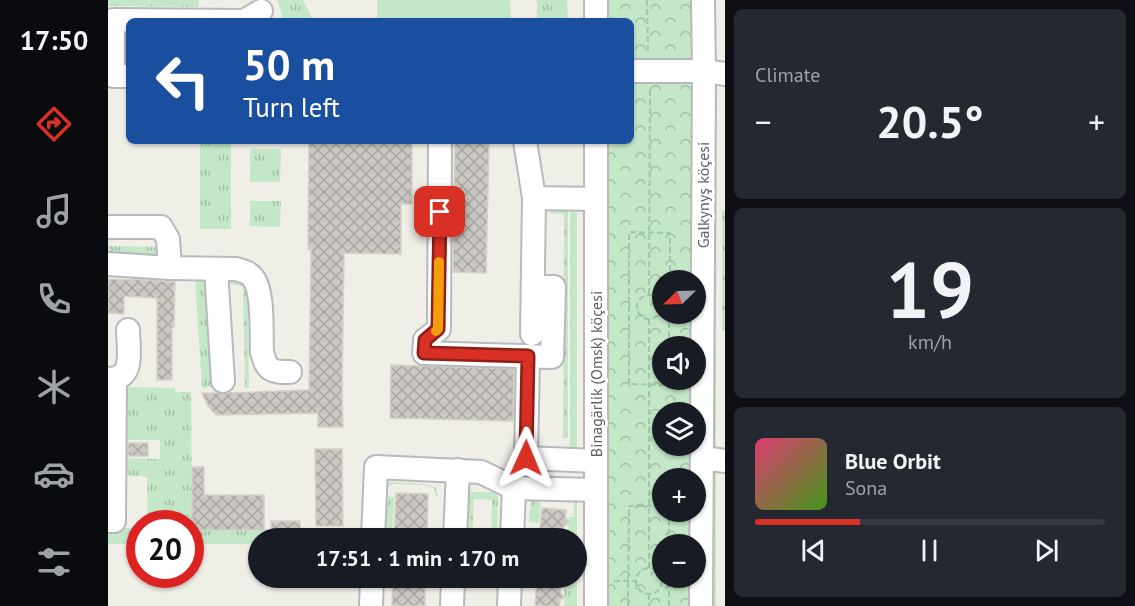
<!DOCTYPE html>
<html lang="en">
<head>
<meta charset="utf-8">
<style>
	body { margin:0; font-family:"PT Sans",sans-serif; background:#242831; color:#f1f3f6; height:100vh; display:flex; flex-direction:column; font-size:22px; white-space:nowrap }
	* { box-sizing:border-box; margin:0 }
	p { font-size:20px; color:#9ea1a6 }
	.icon { flex:none; width:33px; height:33px; fill:none; stroke:currentColor; stroke-width:2; stroke-linecap:round; stroke-linejoin:round }
	.map { position:relative; flex:1; overflow:hidden }
	.drawer { display:flex; flex-direction:column; gap:9px; padding:9px; background:#0d0f14; width:410px }
	.drawer>* { flex:none }
	.top-card { position:absolute; left:18px; top:18px; width:508px; height:126px; border-radius:9px; box-shadow:0 2px 4px #0004; background:#1a4fa0; color:#fff; overflow:hidden }
	.needle { width:39px; rotate:247deg }
	.tools { position:absolute; left:544px; top:270px; display:grid; gap:12px }
	.tools a { display:grid; place-items:center; width:54px; height:54px; border-radius:50%; background:#171b24; box-shadow:0 2px 4px #0004; font-size:30px }
	.speed { position:absolute; left:18px; top:510px; display:flex; gap:12px; font-size:30px; font-weight:700; text-align:center }
	.speed>* { display:grid; place-content:center; width:78px; height:78px; border-radius:50%; background:#171b24; box-shadow:0 2px 4px #0004; line-height:1 }
	.speed .limit { border:9px solid #d22; background:#fff; color:#111 }
	.pin { position:absolute; display:grid; place-items:center; width:51px; height:51px; color:#fff; margin:-26px; border-radius:12px; box-shadow:0 3px 9px #0006 }
	.me { position:absolute; width:66px; margin:-33px; rotate:1deg; stroke-linejoin:round; filter:drop-shadow(0 0 4px #0008) }
	.turn { display:flex; align-items:center; gap:21px; height:126px; padding:0 18px; font-size:27px }
	.turn .icon { width:78px; height:78px; stroke-width:2.5 }
	.turn b { display:block; font-size:42px; line-height:51px }
	.big { font-size:45px; font-weight:700; line-height:1.1 }
	.drawer .widget { flex:1; display:flex; flex-direction:column; justify-content:center; gap:9px; min-width:0; padding:0 21px; border-radius:9px; background:#242831 }
	.drawer .dial { align-items:center; gap:0 }
	.dial b { font-size:78px; line-height:1 }
	.song { display:flex; align-items:center; gap:18px }
	.cover { width:72px; height:72px; border-radius:9px; background:linear-gradient(135deg,hsl(340 70% 55%),hsl(100 70% 35%)) }
	.played { height:6px; border-radius:3px; background:linear-gradient(90deg,#d93025 30%,#363941 30%) }
	.keys { display:flex; justify-content:space-around; direction:ltr }
	.heat { display:flex; justify-content:space-between; align-items:center; font-size:33px; direction:ltr }
	.trip { position:absolute; left:140px; top:528px; width:339px; height:60px; border-radius:30px; background:#171b24; box-shadow:0 2px 4px #0004; font-weight:700; line-height:60px; text-align:center }
	main { display:flex; flex:1; min-height:0 }
	.dock { display:flex; flex-direction:column; width:108px; justify-content:space-around; align-items:center; background:#090b0e; color:#9ea1a6 }
	.dock .icon { width:42px; height:42px }
	.dock .active { color:#d93025 }
	.dock b { font-size:27px; color:#f1f3f6 }
	.map>svg:first-child { display:block }
	.grass { fill:url(#grass-tufts) }
	.forest { fill:url(#forest-crowns) }
	.pitch { fill:#c4e7c7 }
	.building { fill:url(#building-cross-hatch); stroke:#d5d1c5; stroke-width:1.5 }
	.lines { fill:none; stroke-linecap:round; stroke-linejoin:round }
	.minor-casing { stroke:#b7b9bd; stroke-width:26 }
	.path { stroke:#9dc8ad; stroke-width:2; stroke-dasharray:6 3; stroke-linecap:butt }
	.minor { stroke:#fff; stroke-width:22 }
	.route-casing { stroke:#8d1f18; stroke-width:15 }
	.route { stroke:#d93025; stroke-width:10 }
	.slow { stroke:#f59e0b; stroke-width:10 }
	.labels { text-anchor:middle; stroke-width:6; stroke-linejoin:round; paint-order:stroke }
	.street-label { font-size:16px; fill:#5e6167; stroke:#fff }
</style>
</head>
<body>
<main>
<nav class="dock">
<b>17:50</b>
<svg class="icon active" aria-label="directions" viewBox="0 0 24 24"><path d="M12 3l9 9-9 9-9-9zM9 14v-3h6M13 9l2 2-2 2"/></svg>
<svg class="icon" aria-label="music" viewBox="0 0 24 24"><path d="M9 18V5l10-2v13"/><circle cx="6" cy="18" r="3"/><circle cx="16" cy="16" r="3"/></svg>
<svg class="icon" aria-label="phone" viewBox="0 0 24 24"><path d="M5 4h4l2 5-3 2q2 4 5 5l2-3 5 2v4C11 20 4 13 5 4z"/></svg>
<svg class="icon" aria-label="climate" viewBox="0 0 24 24"><path d="M12 3v18M4 7l16 10M4 17L20 7"/></svg>
<svg class="icon" aria-label="car" viewBox="0 0 24 24"><path d="M5 17H2v-5l4-1 3-4h7l3 4 3 1v5h-3M9 17h6M6 11h13"/><circle cx="7" cy="17" r="2"/><circle cx="17" cy="17" r="2"/></svg>
<svg class="icon" aria-label="filters" viewBox="0 0 24 24"><path d="M4 7h16M4 17h16"/><circle cx="9" cy="7" r="2"/><circle cx="15" cy="17" r="2"/></svg>
</nav>
<div class="map">
<svg width="618" height="606" viewBox="0 0 618 606">
	<defs>
		<pattern id="grass-tufts" width="24" height="20" patternUnits="userSpaceOnUse" patternTransform="scale(1.5)"><rect width="24" height="20" fill="#c4e7c7"/><path d="M3 7l-1-3M5 7V3M7 7l1-3M15 17l-1-3M17 17v-4M19 17l1-3" fill="none" stroke="#a2bfa5"/></pattern>
		<pattern id="forest-crowns" width="20" height="18" patternUnits="userSpaceOnUse" patternTransform="scale(1.5)"><rect width="20" height="18" fill="#c4e7c7"/><path d="M2 6a3 3 0 1 1 6 0M12 15a3 3 0 1 1 6 0" fill="none" stroke="#a2bfa5"/></pattern>
		<pattern id="building-cross-hatch" width="8" height="8" patternUnits="userSpaceOnUse" patternTransform="scale(1.5)"><rect width="8" height="8" fill="#ccc9c4"/><path d="M0 0l8 8M0 8l8-8" fill="none" stroke="#a9a7a3"/></pattern>
	</defs>
	<rect width="100%" height="100%" fill="#f0efe7"/>
	<g class="grass">
		<polygon points="0,0 91,0 91,7 0,6"/>
		<polygon points="169,0 195,0 206,21 176,21"/>
		<polygon points="429,0 459,0 460,21 429,21"/>
		<polygon points="609,80 608,447 603,445 602,89"/>
		<rect x="92" y="141" width="31" height="88"/>
		<polygon points="142,149 173,149 172,182 142,182"/>
		<polygon points="142,201 173,201 172,227 142,226"/>
		<polygon points="617,210 618,331 614,331 614,211"/>
		<polygon points="442,211 460,211 460,438 455,438 456,214 442,213"/>
		<rect x="462" y="212" width="7" height="239"/>
		<polygon points="0,246 53,247 53,258 0,256"/>
		<polygon points="87,279 99,280 98,291 105,387 94,388"/>
		<polygon points="120,281 136,283 140,288 141,388 137,388 135,288 133,286 120,284"/>
		<polygon points="22,387 67,388 67,392 83,392 84,530 162,530 162,538 150,538 150,544 83,544 82,524 40,523 39,477 15,475 17,458 52,459 52,440 17,440 16,390"/>
		<polygon points="608,468 608,606 601,606 601,474"/>
		<polygon points="282,482 317,484 328,488 330,497 328,497 326,489 317,485 285,484 281,486 279,490 279,496 286,497 284,538 275,538 278,483"/>
		<polygon points="362,492 385,492 389,494 390,497 389,538 383,538 384,500 366,499 364,538 357,538 359,495"/>
		<polygon points="469,498 469,606 456,606 457,578 468,578 468,538 460,538 461,517 466,517 466,501 433,499 431,523 421,522 423,499"/>
		<polygon points="0,528 25,528 25,535 31,535 31,544 0,544"/>
	</g>
	<polygon class="forest" points="496,0 586,0 586,280 555,280 555,314 586,314 586,346 555,346 555,380 586,380 586,412 555,412 555,446 585,446 585,478 555,478 555,512 585,512 585,544 555,544 555,578 585,578 585,606 497,606 497,141 524,141 524,21 496,21"/>
	<polygon class="pitch" points="269,0 402,0 403,21 269,21"/>
	<g class="building">
		<polygon points="201,141 304,141 304,204 293,204 293,254 236,253 234,394 235,427 210,427 210,413 108,415 100,406 94,393 109,393 115,394 122,393 201,390 203,249 200,249"/>
		<polygon points="347,143 381,143 378,273 345,272"/>
		<polygon points="0,279 23,280 23,279 67,282 66,327 64,327 64,380 49,380 49,298 16,296 16,314 0,313"/>
		<polygon points="283,365 406,369 405,421 282,418"/>
		<rect x="20" y="443" width="20" height="13"/>
		<polygon points="207,449 234,449 235,526 208,526"/>
		<polygon points="84,467 96,467 96,495 156,495 156,530 84,530"/>
		<polygon points="288,493 320,494 319,538 286,538"/>
		<polygon points="434,508 458,510 457,517 461,522 454,528 463,538 431,538"/>
		<polygon points="163,521 192,521 193,538 163,538"/>
		<polygon points="285,578 317,578 317,606 284,606"/>
		<polygon points="429,578 453,578 452,592 456,597 452,600 451,606 427,606"/>
	</g>
	<g class="lines">
		<g class="minor-casing">
			<g id="minor">
				<polyline points="488,0 488,21"/>
				<polyline points="524,71 596,71 618,74"/>
				<polyline points="21,76 5,76 5,20 136,21 153,11"/>
				<polyline points="332,141 331,329 317,340 316,353 444,357 446,287 425,287"/>
				<polyline points="417,141 426,198"/>
				<polyline points="0,227 53,227 60,239 62,268"/>
				<path d="M0,264L62,268L128,269C134,271 141,272 145,278C156,291 153,334 154,352C159,371 163,372 182,372"/>
				<polyline points="108,269 115,381"/>
				<polyline points="424,334 426,198 488,199"/>
				<polyline points="420,356 418,458 488,461"/>
				<path d="M0,379C28,379 20,350 20,330"/>
				<polyline points="594,458 618,461"/>
				<polyline points="406,488 488,490"/>
				<polyline points="0,521 6,521 7,379"/>
				<polyline points="265,538 268,467 373,472 406,488 404,538"/>
				<polyline points="347,538 350,470"/>
				<polyline points="263,606 264,578"/>
				<polyline points="344,606 345,578"/>
				<polyline points="401,606 402,578"/>
				<polyline points="488,606 488,141"/>
				<polyline points="593,606 596,71 595,0"/>
			</g>
		</g>
		<g class="path">
			<polyline points="539,0 540,52"/>
			<polyline points="541,294 542,90"/>
			<circle cx="541" cy="307" r="12"/>
			<polyline points="561,346 561,314"/>
			<polyline points="561,380 561,385 521,384 521,232 562,233 562,280"/>
			<polyline points="561,544 561,512"/>
			<polyline points="541,568 541,319"/>
			<circle cx="541" cy="581" r="13"/>
			<polyline points="506,581 527,581"/>
			<polyline points="554,581 575,581"/>
			<polyline points="541,594 541,606"/>
			<polyline points="520,606 521,506 555,506"/>
			<polyline points="561,606 561,578"/>
		</g>
		<use href="#minor" class="minor"/>
	</g>
	<g class="lines">
		<g class="route-casing">
			<polyline id="route" points="332,212 330,329 317,340 316,353 420,356 418,458"/>
		</g>
		<use href="#route" class="route"/>
		<polyline class="slow" points="328,331 330,329 331,262"/>
	</g>
	<g class="labels">
		<g class="street-label">
			<text transform="translate(595 195) rotate(-90)" y="6">Galkynyş köçesi</text>
			<text transform="translate(488 374) rotate(-90)" y="6">Binagärlik (Omsk) köçesi</text>
		</g>
	</g>
</svg>
<div class="tools">
<a><svg class="needle" viewBox="-14 -14 28 28"><path d="M0-13l5 13h-10z" fill="#e53935"/><path d="M0 13l5-13h-10z" fill="#9ea1a6"/></svg></a>
<a><svg class="icon" aria-label="sound" viewBox="0 0 24 24"><path d="M4 9h4l5-4v14l-5-4H4zM17 9q2 3 0 6"/></svg></a>
<a><svg class="icon" aria-label="layers" viewBox="0 0 24 24"><path d="M12 4l9 5-9 5-9-5zM3 14l9 5 9-5"/></svg></a>
<a>+</a>
<a>−</a>
</div>
<div class="speed"><div class="limit">20</div></div>
<div class="pin" style="left:332px;top:212px;background:#d93025"><svg class="icon" aria-label="arrive" viewBox="0 0 24 24"><path d="M6 21V4h12l-3 4 3 4H6"/></svg></div>
<svg class="me" style="left:418px;top:458px" viewBox="-20 -20 40 40"><path d="M0-17L14 15 0 8-14 15z" fill="#d93025" stroke="#fff" stroke-width="4"/></svg>
<div class="trip">17:51 · 1 min · 170 m</div>
<div class="top-card">
<div class="turn"><svg class="icon" aria-label="left" viewBox="0 0 24 24"><path d="M17 20v-9H6M10 6l-5 5 5 5"/></svg><div><b>50 m</b>Turn left</div></div>
</div>
</div>
<section class="drawer">
<div class="widget"><p>Climate</p>
<div class="heat"><a>−</a><b class="big">20.5°</b><a>+</a></div>
</div>
<div class="widget dial"><b>19</b><p>km/h</p></div>
<div class="widget">
<div class="song"><i class="cover"></i><div><b>Blue Orbit</b><p>Sona</p></div></div>
<div class="played"></div>
<div class="keys"><svg class="icon" aria-label="previous" viewBox="0 0 24 24"><path d="M18 5L8 12l10 7zM5 5v14"/></svg><svg class="icon" aria-label="pause" viewBox="0 0 24 24"><path d="M8 5v14M16 5v14"/></svg><svg class="icon" aria-label="next" viewBox="0 0 24 24"><path d="M6 5l10 7-10 7zM19 5v14"/></svg></div>
</div>
</section>
</main>
</body>
</html>
